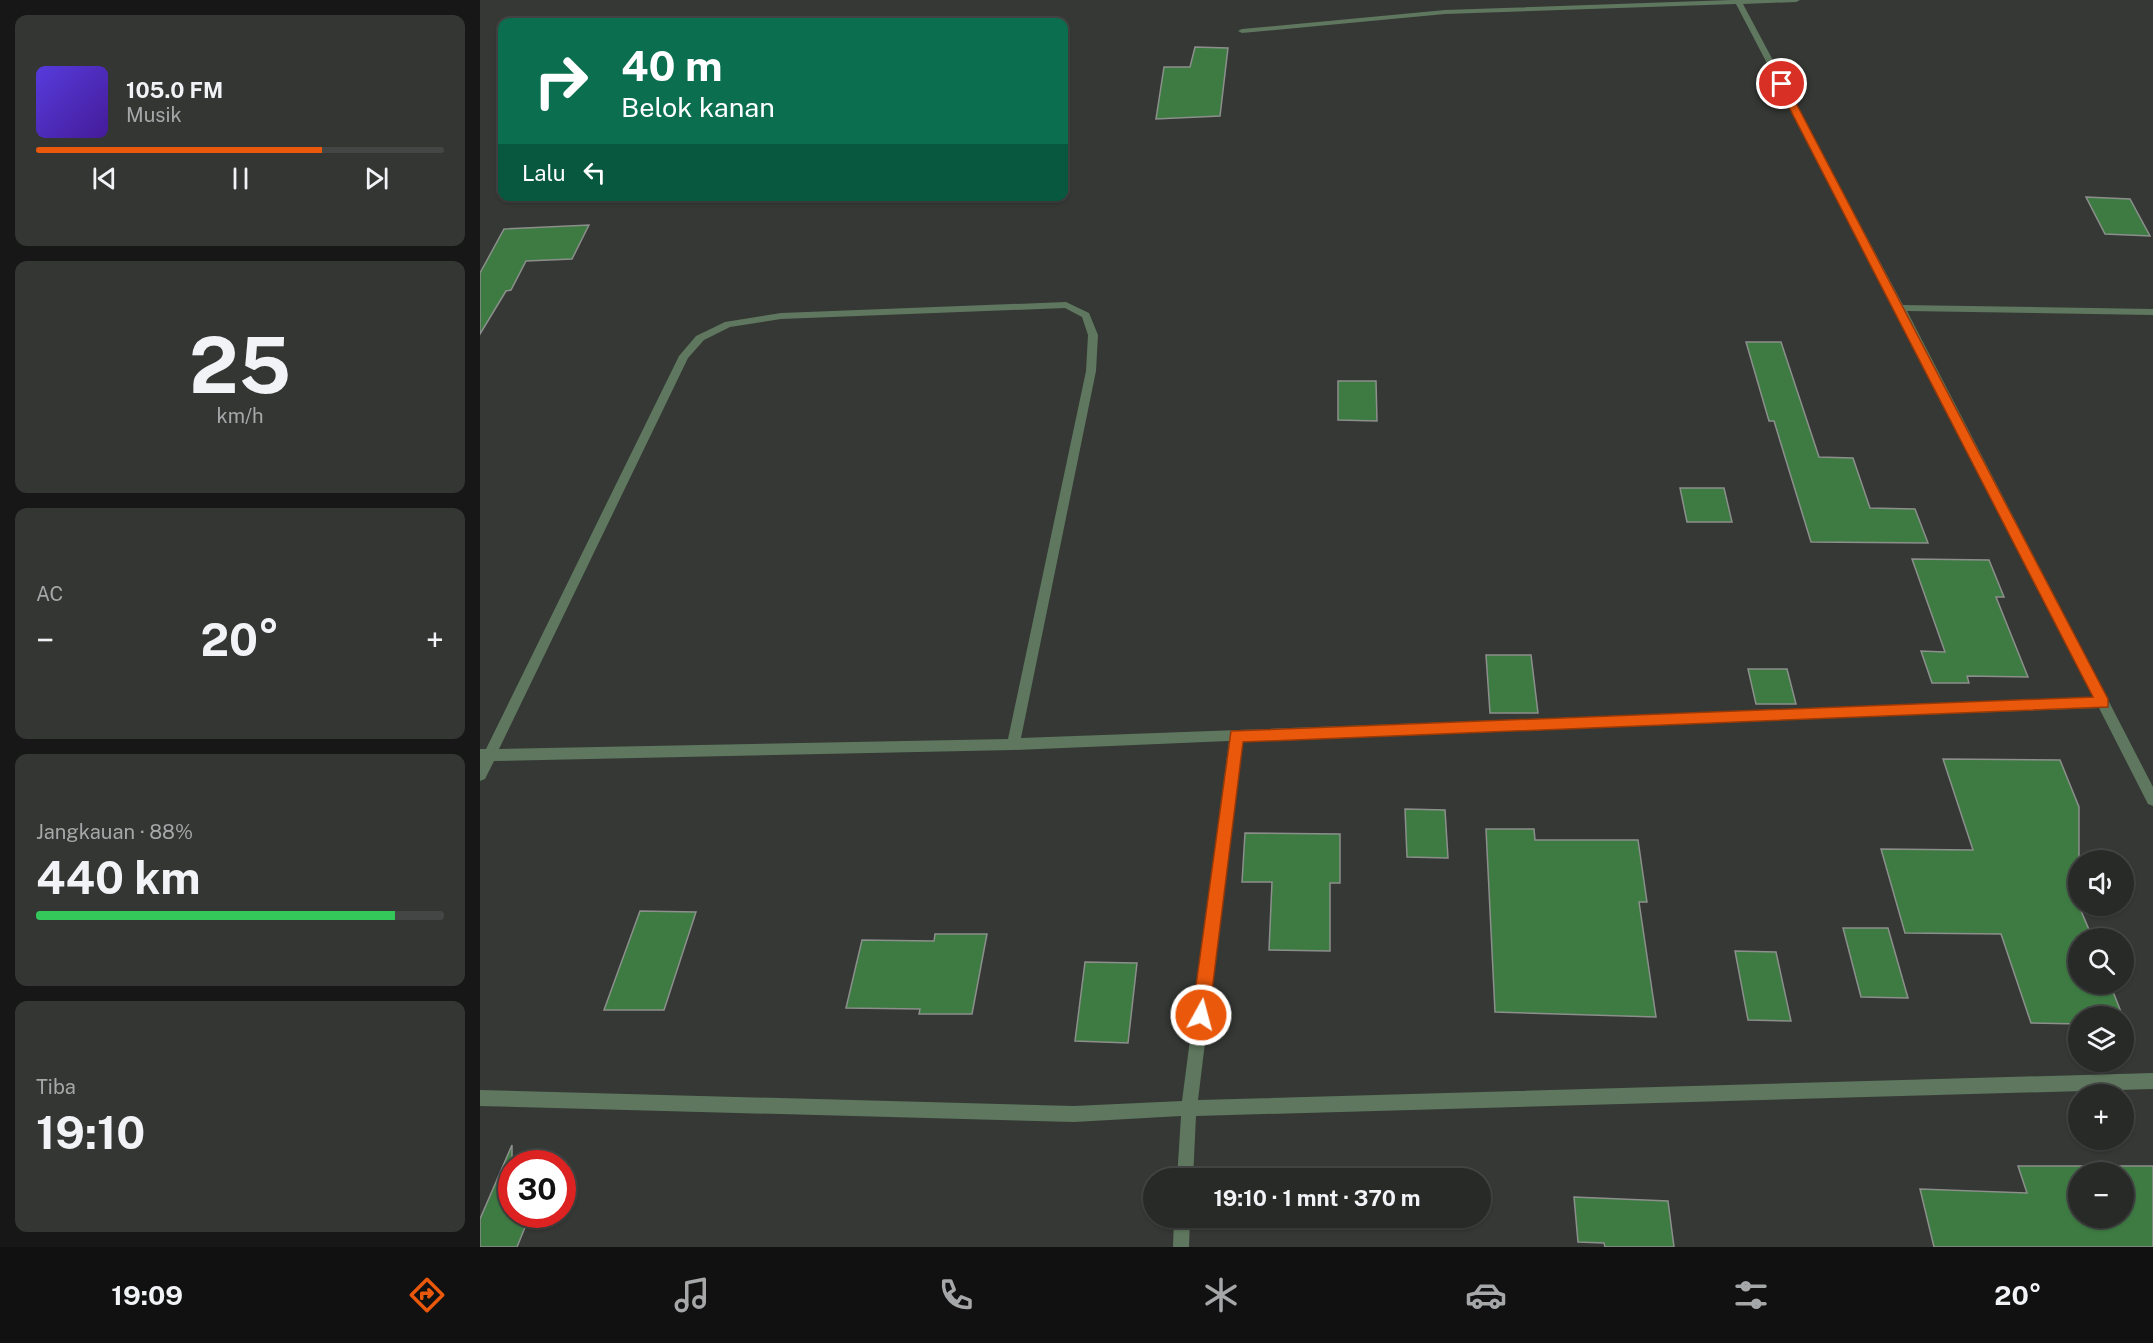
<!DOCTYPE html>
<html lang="id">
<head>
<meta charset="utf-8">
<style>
	body { margin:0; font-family:"Public Sans",sans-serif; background:#343634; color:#f1f3f6; height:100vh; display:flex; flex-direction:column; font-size:22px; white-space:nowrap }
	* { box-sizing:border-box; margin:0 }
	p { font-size:20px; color:#a5a7a8 }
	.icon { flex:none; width:33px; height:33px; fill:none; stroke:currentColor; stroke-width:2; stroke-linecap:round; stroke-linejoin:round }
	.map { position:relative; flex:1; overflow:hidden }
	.details { display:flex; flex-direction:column; gap:15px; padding:15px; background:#161716; width:480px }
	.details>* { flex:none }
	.hud { position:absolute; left:18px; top:18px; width:570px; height:183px; border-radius:12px; box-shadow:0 2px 4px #0004,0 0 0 2px #444645; background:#0b6e4f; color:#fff; overflow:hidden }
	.controls { position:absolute; left:1588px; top:850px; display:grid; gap:12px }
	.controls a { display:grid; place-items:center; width:66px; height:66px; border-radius:50%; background:#282a28; box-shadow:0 2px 4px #0004,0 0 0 2px #444645; font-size:30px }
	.speed { position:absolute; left:18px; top:1150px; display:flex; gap:12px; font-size:30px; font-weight:700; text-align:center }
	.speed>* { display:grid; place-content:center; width:78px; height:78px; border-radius:50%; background:#282a28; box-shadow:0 2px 4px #0004,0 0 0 2px #444645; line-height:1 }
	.speed .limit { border:9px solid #d22; background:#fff; color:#111 }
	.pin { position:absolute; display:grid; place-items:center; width:51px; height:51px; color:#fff; margin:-26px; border:3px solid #fff; border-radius:50%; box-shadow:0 2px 6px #0007 }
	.me { position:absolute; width:66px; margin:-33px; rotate:7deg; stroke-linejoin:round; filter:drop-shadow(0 0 4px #0008) }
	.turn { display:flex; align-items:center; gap:21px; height:126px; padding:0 24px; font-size:27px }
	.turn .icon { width:78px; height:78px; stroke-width:2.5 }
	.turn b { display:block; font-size:42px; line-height:51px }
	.then { display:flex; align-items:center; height:57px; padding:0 24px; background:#0003; gap:12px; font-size:22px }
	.big { font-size:45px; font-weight:700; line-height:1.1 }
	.details .widget { flex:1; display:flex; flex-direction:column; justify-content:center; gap:9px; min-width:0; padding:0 21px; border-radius:12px; background:#343634 }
	.details .dial { align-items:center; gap:0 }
	.dial b { font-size:78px; line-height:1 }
	.song { display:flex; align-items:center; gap:18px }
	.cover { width:72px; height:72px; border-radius:9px; background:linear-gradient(135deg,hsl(250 70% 55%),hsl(260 70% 35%)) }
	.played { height:6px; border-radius:3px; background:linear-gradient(90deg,#ea580c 70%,#444645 70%) }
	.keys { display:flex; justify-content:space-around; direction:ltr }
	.heat { display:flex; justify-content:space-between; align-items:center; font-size:33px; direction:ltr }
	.charge { height:9px; border-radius:4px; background:linear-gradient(90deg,#34c759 88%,#444645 0) }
	.trip { position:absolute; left:663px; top:1168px; width:348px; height:60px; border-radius:30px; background:#282a28; box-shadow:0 2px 4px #0004,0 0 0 2px #444645; font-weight:700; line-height:60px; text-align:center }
	.tabs { display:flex; height:96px; justify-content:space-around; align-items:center; background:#101110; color:#a5a7a8 }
	.tabs .icon { width:42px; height:42px }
	.tabs .current { color:#ea580c }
	.tabs b { font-size:27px; color:#f1f3f6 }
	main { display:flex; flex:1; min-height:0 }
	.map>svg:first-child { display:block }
	.building { fill:#3e7b43; stroke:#8c8f8c; stroke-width:1.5; fill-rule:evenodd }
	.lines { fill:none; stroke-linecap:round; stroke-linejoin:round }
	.street { fill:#5e775e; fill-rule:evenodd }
	.route { fill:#ea580c; stroke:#983908; stroke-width:1.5 }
</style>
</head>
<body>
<main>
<section class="details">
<div class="widget">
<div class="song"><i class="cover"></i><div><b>105.0 FM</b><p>Musik</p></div></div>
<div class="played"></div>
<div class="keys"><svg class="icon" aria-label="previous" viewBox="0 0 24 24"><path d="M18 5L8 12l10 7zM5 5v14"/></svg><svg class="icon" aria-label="pause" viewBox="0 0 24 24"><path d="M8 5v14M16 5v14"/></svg><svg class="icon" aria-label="next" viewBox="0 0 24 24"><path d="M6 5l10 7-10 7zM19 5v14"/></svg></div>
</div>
<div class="widget dial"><b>25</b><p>km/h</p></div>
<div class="widget"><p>AC</p>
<div class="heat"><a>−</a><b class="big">20°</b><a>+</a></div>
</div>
<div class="widget"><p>Jangkauan · 88%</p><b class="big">440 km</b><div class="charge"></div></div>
<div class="widget"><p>Tiba</p><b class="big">19:10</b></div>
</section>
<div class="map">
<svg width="1673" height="1247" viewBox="0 0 1673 1247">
	<rect width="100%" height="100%" fill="#353835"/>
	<g class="building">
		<polygon points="715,47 748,48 740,116 676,119 684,67 710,67"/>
		<polygon points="1606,197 1650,199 1670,236 1625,234"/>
		<polygon points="109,225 92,259 46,261 31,290 26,291 0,334 0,273 24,229"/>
		<polygon points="1266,342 1301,342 1339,457 1373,458 1390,508 1435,509 1448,543 1331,542 1294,421 1289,421"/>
		<polygon points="858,381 896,381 897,421 858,420"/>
		<polygon points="1200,488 1244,488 1252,522 1207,522"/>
		<polygon points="1432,559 1509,560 1524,597 1516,597 1548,677 1487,676 1489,683 1452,683 1441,651 1465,652"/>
		<polygon points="1006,655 1051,655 1058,713 1010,713"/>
		<polygon points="1268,669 1307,669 1316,704 1276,704"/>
		<polygon points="1463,759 1580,760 1599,807 1599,906 1613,939 1599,939 1599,984 1630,984 1643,1017 1599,1017 1599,1024 1551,1023 1521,934 1425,933 1401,849 1493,850"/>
		<polygon points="925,809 965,810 968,858 927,857"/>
		<polygon points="1006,829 1054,829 1055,840 1158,840 1167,902 1159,902 1176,1017 1015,1012"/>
		<polygon points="765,833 860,834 860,883 850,883 850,951 789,950 792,882 762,882"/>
		<polygon points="160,911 216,912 184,1010 124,1010"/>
		<polygon points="1363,928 1408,928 1428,998 1381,997"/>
		<polygon points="455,934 507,934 492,1014 439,1014 440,1009 366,1008 382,940 454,941"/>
		<polygon points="1255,951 1296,952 1311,1021 1268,1020"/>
		<polygon points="605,962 657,963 648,1043 595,1041"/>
		<polygon points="32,1145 32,1215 50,1215 37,1247 0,1247 0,1219"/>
		<path d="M1538,1166H1673V1247H1454L1440,1189L1547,1193ZM1599,1173H1644V1218H1599Z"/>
		<polygon points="1094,1197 1188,1201 1194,1247 1125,1247 1124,1243 1098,1242"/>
	</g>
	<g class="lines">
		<g class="street">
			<path d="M1251,0H1320L1316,2L1263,4L1423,305L1673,309V315L1427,311L1673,787V806L1668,804L1619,708L762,741L718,1100L1673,1073V1089L716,1116L713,1179H697L701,1116L594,1122L0,1106V1090L594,1106L702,1101L749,741L533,750L14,761L5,779L0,781V749H6L199,356L216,336L245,322L301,313L586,302L609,313L618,335L616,371L541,738L1614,698L1415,308L1256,4L965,14L762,33L758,31L762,29L965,10ZM585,308L602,317L608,335L606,371L528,739L19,749L208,358L224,340L250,327L301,319Z"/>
			<polygon points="694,1218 710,1218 709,1247 693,1247"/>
		</g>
	</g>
	<polygon class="route" points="1302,82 1306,84 1628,699 1628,707 763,742 729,1015 727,1021 721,1023 715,1021 712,1015 751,731 1613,697 1297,84"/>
</svg>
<div class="controls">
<a><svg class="icon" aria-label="sound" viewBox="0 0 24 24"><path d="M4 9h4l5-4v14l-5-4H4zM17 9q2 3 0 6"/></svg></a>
<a><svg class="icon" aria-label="search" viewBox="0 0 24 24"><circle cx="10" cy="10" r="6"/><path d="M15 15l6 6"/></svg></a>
<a><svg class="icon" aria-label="layers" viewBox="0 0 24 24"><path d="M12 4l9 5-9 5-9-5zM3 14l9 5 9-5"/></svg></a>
<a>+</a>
<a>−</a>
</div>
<div class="speed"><div class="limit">30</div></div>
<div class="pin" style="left:1302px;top:84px;background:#d93025"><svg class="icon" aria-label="arrive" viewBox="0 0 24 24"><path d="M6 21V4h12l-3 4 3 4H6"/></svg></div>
<svg class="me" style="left:721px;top:1015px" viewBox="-20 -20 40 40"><circle r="17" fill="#ea580c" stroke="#fff" stroke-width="3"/><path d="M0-11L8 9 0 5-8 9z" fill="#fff"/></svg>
<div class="trip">19:10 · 1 mnt · 370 m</div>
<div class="hud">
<div class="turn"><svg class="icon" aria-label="right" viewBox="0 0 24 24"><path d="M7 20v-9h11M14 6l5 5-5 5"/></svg><div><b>40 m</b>Belok kanan</div></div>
<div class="then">Lalu<svg class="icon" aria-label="left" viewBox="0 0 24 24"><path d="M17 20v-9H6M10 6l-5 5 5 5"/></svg></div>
</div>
</div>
</main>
<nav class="tabs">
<b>19:09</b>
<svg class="icon current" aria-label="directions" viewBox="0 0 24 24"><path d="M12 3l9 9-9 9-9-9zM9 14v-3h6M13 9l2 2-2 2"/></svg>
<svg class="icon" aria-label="music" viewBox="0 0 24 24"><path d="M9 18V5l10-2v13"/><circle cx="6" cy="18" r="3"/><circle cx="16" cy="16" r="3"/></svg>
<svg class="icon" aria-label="phone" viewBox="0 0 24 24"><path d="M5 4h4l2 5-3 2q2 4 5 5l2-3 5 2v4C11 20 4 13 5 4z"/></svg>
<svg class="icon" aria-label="climate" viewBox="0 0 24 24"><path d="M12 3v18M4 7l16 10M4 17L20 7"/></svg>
<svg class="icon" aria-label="car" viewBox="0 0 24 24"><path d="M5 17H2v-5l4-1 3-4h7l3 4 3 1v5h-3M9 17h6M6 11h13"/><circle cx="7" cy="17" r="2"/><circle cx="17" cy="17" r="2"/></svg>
<svg class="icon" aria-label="filters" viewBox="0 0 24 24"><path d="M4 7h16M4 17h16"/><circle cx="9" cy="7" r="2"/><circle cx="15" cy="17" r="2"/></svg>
<b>20°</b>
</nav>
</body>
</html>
